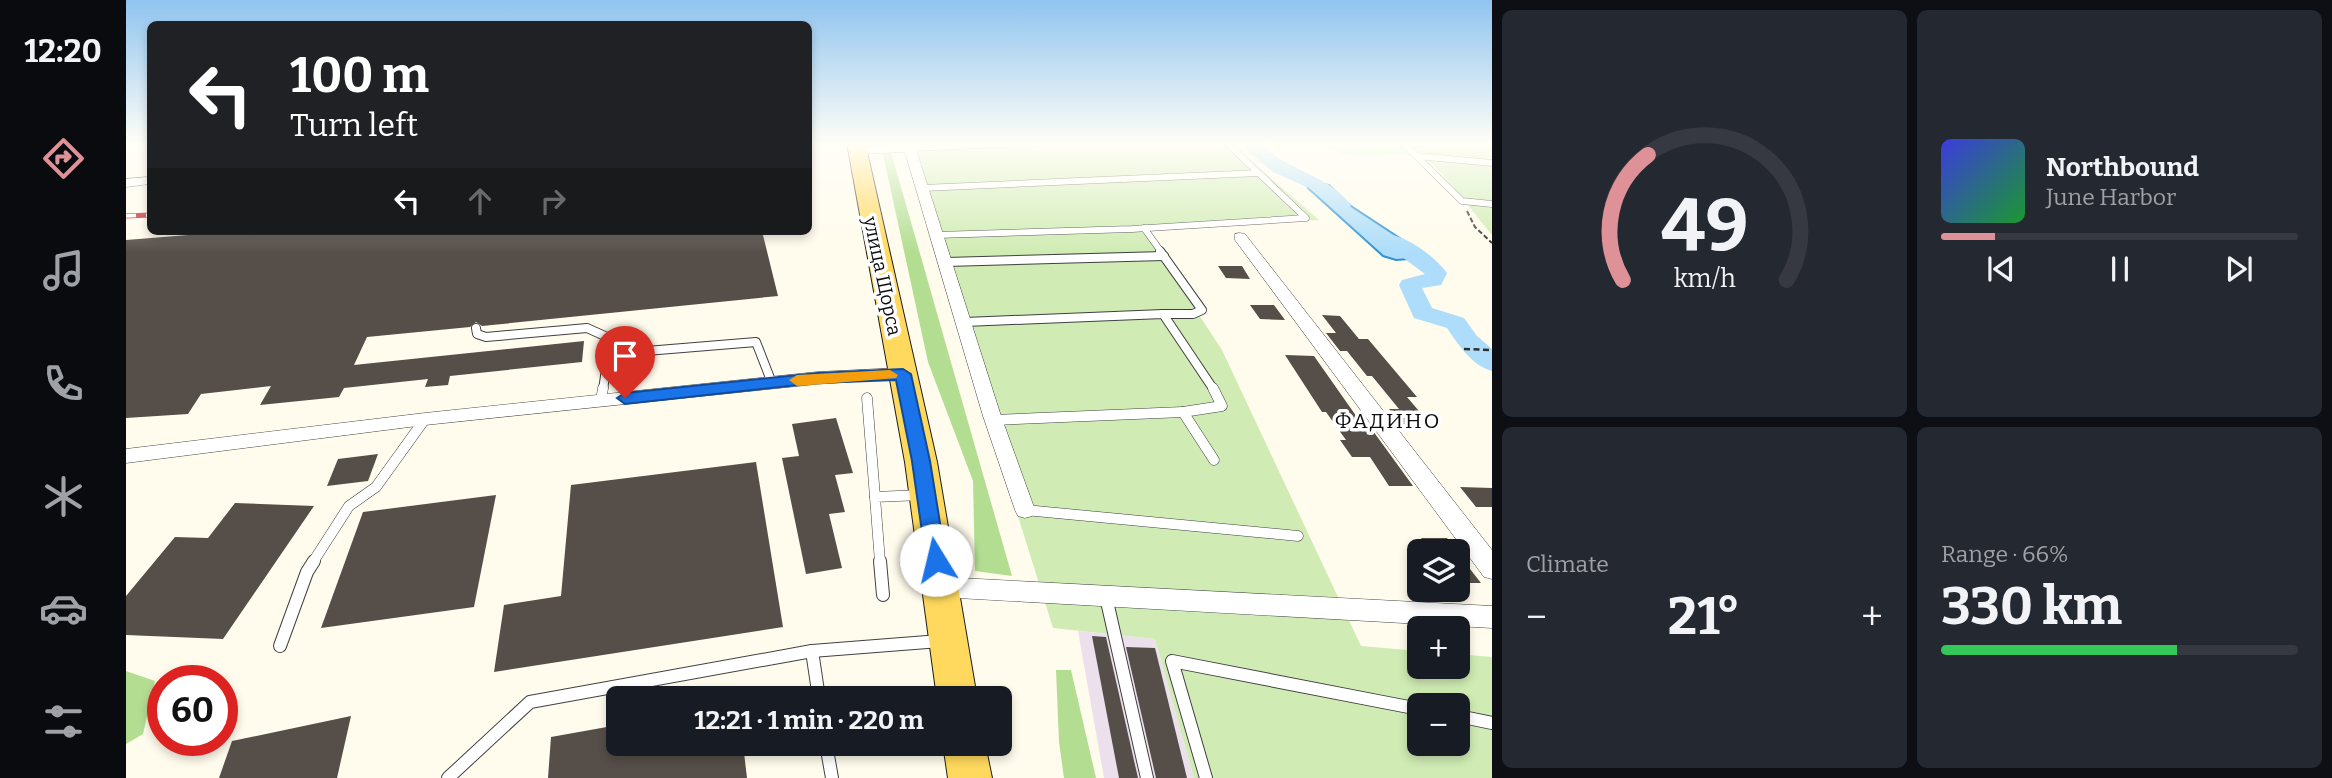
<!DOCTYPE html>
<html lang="en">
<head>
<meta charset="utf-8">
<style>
	body { margin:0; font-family:Bitter,serif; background:#242831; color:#f1f3f6; height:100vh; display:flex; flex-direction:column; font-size:26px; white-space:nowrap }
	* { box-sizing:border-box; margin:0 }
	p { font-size:23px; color:#9ea1a6 }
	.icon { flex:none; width:38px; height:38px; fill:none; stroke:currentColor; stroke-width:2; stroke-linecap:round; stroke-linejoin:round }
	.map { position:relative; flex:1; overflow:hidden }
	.side { display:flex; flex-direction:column; gap:10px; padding:10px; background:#0d0f14; width:840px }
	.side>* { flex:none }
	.hud { position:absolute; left:21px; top:21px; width:665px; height:214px; border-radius:10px; box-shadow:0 4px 10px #0003; background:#202124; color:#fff; overflow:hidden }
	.buttons { position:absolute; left:1281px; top:539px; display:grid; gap:14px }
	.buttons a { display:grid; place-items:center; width:63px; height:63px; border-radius:10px; background:#171b24; box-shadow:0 4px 10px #0003; font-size:35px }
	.speed { position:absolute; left:21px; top:665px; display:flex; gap:14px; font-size:35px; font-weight:700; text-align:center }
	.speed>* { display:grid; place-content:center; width:91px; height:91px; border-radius:50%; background:#171b24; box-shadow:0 4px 10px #0003; line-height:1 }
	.speed .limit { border:10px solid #d22; background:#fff; color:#111 }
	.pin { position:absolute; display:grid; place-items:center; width:60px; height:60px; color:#fff; margin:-72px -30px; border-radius:50% 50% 50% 0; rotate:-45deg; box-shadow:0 0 7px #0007 }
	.pin .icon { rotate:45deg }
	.me { position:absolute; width:77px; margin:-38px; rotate:351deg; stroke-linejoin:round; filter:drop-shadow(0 0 5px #0008) }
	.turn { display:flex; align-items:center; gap:24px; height:147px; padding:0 28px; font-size:32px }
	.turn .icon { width:91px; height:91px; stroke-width:2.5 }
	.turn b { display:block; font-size:49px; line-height:60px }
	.lanes { display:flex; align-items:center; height:66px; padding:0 28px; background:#0003; justify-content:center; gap:35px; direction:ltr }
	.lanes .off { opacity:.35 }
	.big { font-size:52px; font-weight:700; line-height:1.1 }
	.side .tile { flex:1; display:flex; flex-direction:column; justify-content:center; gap:10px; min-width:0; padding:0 24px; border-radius:10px; background:#242831 }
	.side .dial { align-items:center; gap:0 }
	.dial svg { height:182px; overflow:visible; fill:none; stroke:#363941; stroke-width:7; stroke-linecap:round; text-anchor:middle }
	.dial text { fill:#f1f3f6; stroke:none }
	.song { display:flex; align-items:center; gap:21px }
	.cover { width:84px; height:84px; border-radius:10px; background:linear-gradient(135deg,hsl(240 70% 55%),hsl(130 70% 35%)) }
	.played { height:7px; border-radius:4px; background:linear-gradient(90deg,#de9297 15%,#363941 15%) }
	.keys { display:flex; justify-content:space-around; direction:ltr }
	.heat { display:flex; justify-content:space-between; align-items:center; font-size:38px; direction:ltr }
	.charge { height:10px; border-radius:5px; background:linear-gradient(90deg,#34c759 66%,#363941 0) }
	.side .tiles { flex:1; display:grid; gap:10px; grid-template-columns:repeat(2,1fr) }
	.trip { position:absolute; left:480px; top:686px; width:406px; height:70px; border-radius:10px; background:#171b24; box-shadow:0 4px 10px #0003; font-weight:700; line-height:70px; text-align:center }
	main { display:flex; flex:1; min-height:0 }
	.tab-bar { display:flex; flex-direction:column; width:126px; justify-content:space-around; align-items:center; background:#090b0e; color:#9ea1a6 }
	.tab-bar .icon { width:49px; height:49px }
	.tab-bar .current { color:#de9297 }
	.tab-bar b { font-size:32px; color:#f1f3f6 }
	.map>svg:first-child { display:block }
	.industrial { fill:#ebe0ec }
	.green { fill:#d0ecb4; fill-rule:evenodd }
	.forest { fill:#b3de92 }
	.water { fill:#adddfa; stroke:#2f92d6; stroke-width:2 }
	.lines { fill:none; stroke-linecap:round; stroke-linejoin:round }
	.river { fill:#adddfa; fill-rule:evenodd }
	.building { fill:#564e48 }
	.lane-far3-casing { stroke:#404040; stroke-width:7 }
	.lane-far2-casing { stroke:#404040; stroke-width:10 }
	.lane-far1-casing { stroke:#404040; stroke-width:11 }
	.lane-casing { stroke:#404040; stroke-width:14 }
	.street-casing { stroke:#404040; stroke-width:1 }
	.primary-casing { stroke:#1e1e1e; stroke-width:2 }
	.path-far1 { stroke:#2f2f2f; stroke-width:2; stroke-dasharray:5 2.5; stroke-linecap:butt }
	.path { stroke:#2f2f2f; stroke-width:2.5; stroke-dasharray:6 3.5; stroke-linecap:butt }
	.lane-far3 { stroke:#fff; stroke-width:6 }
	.lane-far2 { stroke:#fff; stroke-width:8 }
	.lane-far1 { stroke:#fff; stroke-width:10 }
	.lane { stroke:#fff; stroke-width:12 }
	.street { fill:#fff; fill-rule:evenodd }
	.primary { fill:#ffd95d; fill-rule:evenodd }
	.rail-casing { stroke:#c61c22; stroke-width:5 }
	.rail { stroke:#fff; stroke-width:3.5; stroke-dasharray:10; stroke-linecap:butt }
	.route { fill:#1a73e8; stroke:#114b97; stroke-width:2 }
	.slow { fill:#f59e0b }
	.labels { text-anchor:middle; stroke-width:7; stroke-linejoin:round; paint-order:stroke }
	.street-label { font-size:19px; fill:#0d0d0d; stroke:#fff }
	.neighbourhood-label { font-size:21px; letter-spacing:2px; fill:#0d0d0d; stroke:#fff }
</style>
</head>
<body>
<main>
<nav class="tab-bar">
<b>12:20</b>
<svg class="icon current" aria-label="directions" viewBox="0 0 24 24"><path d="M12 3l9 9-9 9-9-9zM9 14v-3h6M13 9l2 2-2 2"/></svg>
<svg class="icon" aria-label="music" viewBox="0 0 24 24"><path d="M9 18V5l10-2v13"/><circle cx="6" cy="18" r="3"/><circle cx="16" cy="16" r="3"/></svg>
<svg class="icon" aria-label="phone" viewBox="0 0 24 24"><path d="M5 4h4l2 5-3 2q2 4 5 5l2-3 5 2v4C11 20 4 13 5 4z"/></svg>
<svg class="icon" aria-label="climate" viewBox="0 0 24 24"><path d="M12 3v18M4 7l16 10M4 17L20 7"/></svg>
<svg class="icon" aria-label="car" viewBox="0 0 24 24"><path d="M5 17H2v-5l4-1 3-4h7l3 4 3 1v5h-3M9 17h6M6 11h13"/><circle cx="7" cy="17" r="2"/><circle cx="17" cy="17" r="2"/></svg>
<svg class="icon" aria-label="filters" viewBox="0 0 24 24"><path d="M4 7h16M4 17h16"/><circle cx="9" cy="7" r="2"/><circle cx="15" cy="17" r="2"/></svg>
</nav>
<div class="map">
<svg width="1366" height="778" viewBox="0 0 1366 778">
	<rect width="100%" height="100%" fill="#fffced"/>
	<polygon class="industrial" points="952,631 1029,639 1068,778 978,778"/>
	<g class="green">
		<path d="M775,143H1105L1193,220L1018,231L1096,350L1235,646L1293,651V667H1332V654L1366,657V778H1068L1029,639L927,628ZM1293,705H1332V744H1293Z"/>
		<path d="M1198,143H1366V235C1354,221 1314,168 1302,161C1269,144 1226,170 1198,143Z"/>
	</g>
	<g class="forest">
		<polygon points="765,152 886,576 849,571 847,481 802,362 757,154"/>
		<polygon points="930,670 945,670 970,778 938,778 933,742"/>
		<polygon points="0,671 29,681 17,734 0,744"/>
	</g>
	<polygon class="water" points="1187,182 1203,185 1225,206 1289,248 1298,258 1270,260 1257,256 1183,189 1180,185"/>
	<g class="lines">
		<g class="river">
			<path d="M1119,143H1135C1159,171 1202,174 1225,205L1222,209H1208L1183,188L1147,172L1122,152Z"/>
			<path d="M1267,235C1286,240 1309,257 1321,273L1315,285L1296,288L1306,308L1338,318L1351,336L1366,349V371C1346,366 1332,344 1321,328L1288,318L1273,285L1276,280L1299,274L1260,245L1257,241L1260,237Z"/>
		</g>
	</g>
	<g class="building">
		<polygon points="112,231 636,231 652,296 356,326 350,322 344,327 241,337 228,365 458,341 456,362 324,376 322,385 299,387 302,379 218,388 213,397 134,405 145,386 75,394 62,414 0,418 0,240"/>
		<polygon points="1092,266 1116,266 1124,279 1100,278"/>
		<polygon points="1124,305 1148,305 1159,320 1134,319"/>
		<polygon points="1196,315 1214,316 1233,339 1242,339 1291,397 1281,397 1304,424 1275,424 1263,409 1273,409 1246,376 1241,376 1221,351 1214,351 1200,333 1210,333"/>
		<polygon points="1159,355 1188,356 1233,420 1239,420 1287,486 1263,486 1244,457 1226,457 1214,440 1220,440 1200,412 1196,412"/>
		<polygon points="710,418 727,473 709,475 719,512 703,514 716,568 680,574 656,458 673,456 666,424"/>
		<polygon points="252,454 242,481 201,486 212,459"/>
		<polygon points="630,462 657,627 368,672 378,605 435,596 445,485"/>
		<polygon points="1334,487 1366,488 1366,507 1350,507"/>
		<polygon points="370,495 348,607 195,628 237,512"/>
		<polygon points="109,503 188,506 97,639 0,635 0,596 49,537 82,538"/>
		<polygon points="1295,538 1321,538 1331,551 1304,551"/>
		<polygon points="1332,552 1344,569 1355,583 1332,583"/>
		<polygon points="966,636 980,637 1012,778 993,778"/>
		<polygon points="1000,647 1029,648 1061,778 1030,778"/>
		<polygon points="225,716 211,778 93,778 106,741"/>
		<polygon points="492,725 492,744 617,744 621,778 422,778 425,737"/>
	</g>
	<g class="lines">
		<g class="lane-far3-casing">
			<g id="lane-far3">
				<polyline points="1277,143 1336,201 1366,204"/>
				<polyline points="784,148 907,143"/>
				<polyline points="1291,156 1366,163"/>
				<polyline points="797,188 1133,173"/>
				<polyline points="1018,228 1036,253"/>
				<polyline points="811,235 1006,229 1180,218 1101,143"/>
			</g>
		</g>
		<g class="lane-far2-casing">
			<g id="lane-far2">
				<polyline points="1034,251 1076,310 1067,314 1037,314"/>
				<polyline points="820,262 1038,256"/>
				<polyline points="839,322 1037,314 1088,390"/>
				<polyline points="350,328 351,334 360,337 461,328 490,341 496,353 480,369 477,390"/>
				<polyline points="496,353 630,342 646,383"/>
			</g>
		</g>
		<g class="lane-far1-casing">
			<g id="lane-far1">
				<polyline points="1087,388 1096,406 1057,412 1088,460"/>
				<polyline points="741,398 749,497"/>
				<polyline points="475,401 477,388"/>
				<polyline points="868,420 1057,412"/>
				<polyline points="899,510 1172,536"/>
				<polyline points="187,562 223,506 250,487 299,419"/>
				<polyline points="754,562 749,497 795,495"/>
			</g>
		</g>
		<g class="lane-casing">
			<g id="lane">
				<polyline points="754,561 757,595"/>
				<polyline points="980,597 1021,778"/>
				<polyline points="154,646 181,572 188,561"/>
				<polyline points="693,698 686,651 814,641"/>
				<polyline points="1332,716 1366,723"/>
				<polyline points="700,744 706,778"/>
				<polyline points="322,778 404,702 686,651"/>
				<polyline points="1080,778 1046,661 1293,709"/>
			</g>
		</g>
		<g class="street-casing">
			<g id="street">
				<polygon points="788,143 875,416 909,510 906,516 899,518 892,516 889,510 857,416 779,152 731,154 725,151 731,148"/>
				<polygon points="24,177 24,184 0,187 0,179"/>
				<polygon points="1114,233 1119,234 1366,550 1366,579 1358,577 1109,240 1109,234"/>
				<polygon points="777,368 786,374 783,378 691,384 299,425 0,463 0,449 299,413 691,372"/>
				<polygon points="814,577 1366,606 1366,628 814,597 806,594 803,587 806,580"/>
			</g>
		</g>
		<g class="primary-casing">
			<g id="primary">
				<polygon points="721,143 739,143 811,462 851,698 811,698 779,462"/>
				<polygon points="817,744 859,744 866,778 822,778"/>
			</g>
		</g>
		<polyline class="path-far1" points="1341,211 1349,227 1366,243"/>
		<polyline class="path" points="1338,349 1366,350"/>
		<use href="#lane-far3" class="lane-far3"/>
		<use href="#lane-far2" class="lane-far2"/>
		<use href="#lane-far1" class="lane-far1"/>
		<use href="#lane" class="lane"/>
		<use href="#street" class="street"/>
		<use href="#primary" class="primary"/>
		<g class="rail-casing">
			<polyline id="rail" points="0,216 24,215"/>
		</g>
		<use href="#rail" class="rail"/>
	</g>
	<linearGradient id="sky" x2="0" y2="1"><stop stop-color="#90c4ef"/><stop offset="0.57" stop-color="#fffef7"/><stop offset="1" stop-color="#fffef7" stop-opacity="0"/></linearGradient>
	<rect width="1366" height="252" fill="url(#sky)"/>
	<polygon class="route" points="777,369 785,374 804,461 820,560 817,566 810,568 803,566 800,560 786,461 770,380 691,383 499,404 491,398 499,393 691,373"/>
	<polygon class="slow" points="764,370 772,375 770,378 671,386 663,380 671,375"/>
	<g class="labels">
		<g class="street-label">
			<text transform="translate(757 276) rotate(78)" y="7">улица Щорса</text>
		</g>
		<g class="neighbourhood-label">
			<text x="1262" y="428">ФАДИНО</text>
		</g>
	</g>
</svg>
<div class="buttons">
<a><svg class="icon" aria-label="layers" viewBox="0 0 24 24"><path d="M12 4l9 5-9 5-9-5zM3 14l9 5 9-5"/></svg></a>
<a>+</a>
<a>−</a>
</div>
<div class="speed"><div class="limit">60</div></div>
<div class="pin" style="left:499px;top:398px;background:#d93025"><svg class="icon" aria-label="arrive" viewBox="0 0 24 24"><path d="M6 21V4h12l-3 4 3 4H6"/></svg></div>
<svg class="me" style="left:810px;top:560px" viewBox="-20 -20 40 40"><circle r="19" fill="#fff"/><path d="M0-13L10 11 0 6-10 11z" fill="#1a73e8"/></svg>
<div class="trip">12:21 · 1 min · 220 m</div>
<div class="hud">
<div class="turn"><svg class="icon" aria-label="left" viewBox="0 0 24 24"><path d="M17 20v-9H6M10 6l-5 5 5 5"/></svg><div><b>100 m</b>Turn left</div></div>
<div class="lanes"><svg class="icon" aria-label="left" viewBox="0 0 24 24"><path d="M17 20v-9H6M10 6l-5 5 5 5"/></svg><svg class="icon off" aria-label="ahead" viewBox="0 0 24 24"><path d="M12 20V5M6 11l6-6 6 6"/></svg><svg class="icon off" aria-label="right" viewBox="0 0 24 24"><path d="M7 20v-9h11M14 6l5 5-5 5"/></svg></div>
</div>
</div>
<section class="side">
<div class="tiles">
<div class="tile dial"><svg viewBox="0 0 100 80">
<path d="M14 69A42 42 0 1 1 86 69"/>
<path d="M14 69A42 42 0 0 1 25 14" stroke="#de9297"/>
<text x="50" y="56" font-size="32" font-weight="700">49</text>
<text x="50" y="72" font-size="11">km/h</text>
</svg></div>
<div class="tile">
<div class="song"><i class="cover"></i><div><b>Northbound</b><p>June Harbor</p></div></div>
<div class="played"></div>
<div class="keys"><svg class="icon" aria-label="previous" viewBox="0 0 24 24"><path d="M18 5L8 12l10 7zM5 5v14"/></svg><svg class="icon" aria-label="pause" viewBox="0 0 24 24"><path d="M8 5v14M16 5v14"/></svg><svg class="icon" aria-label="next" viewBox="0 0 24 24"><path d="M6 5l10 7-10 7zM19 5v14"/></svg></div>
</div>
<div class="tile"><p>Climate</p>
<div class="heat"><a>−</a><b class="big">21°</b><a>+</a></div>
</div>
<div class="tile"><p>Range · 66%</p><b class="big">330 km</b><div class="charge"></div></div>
</div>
</section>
</main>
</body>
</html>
